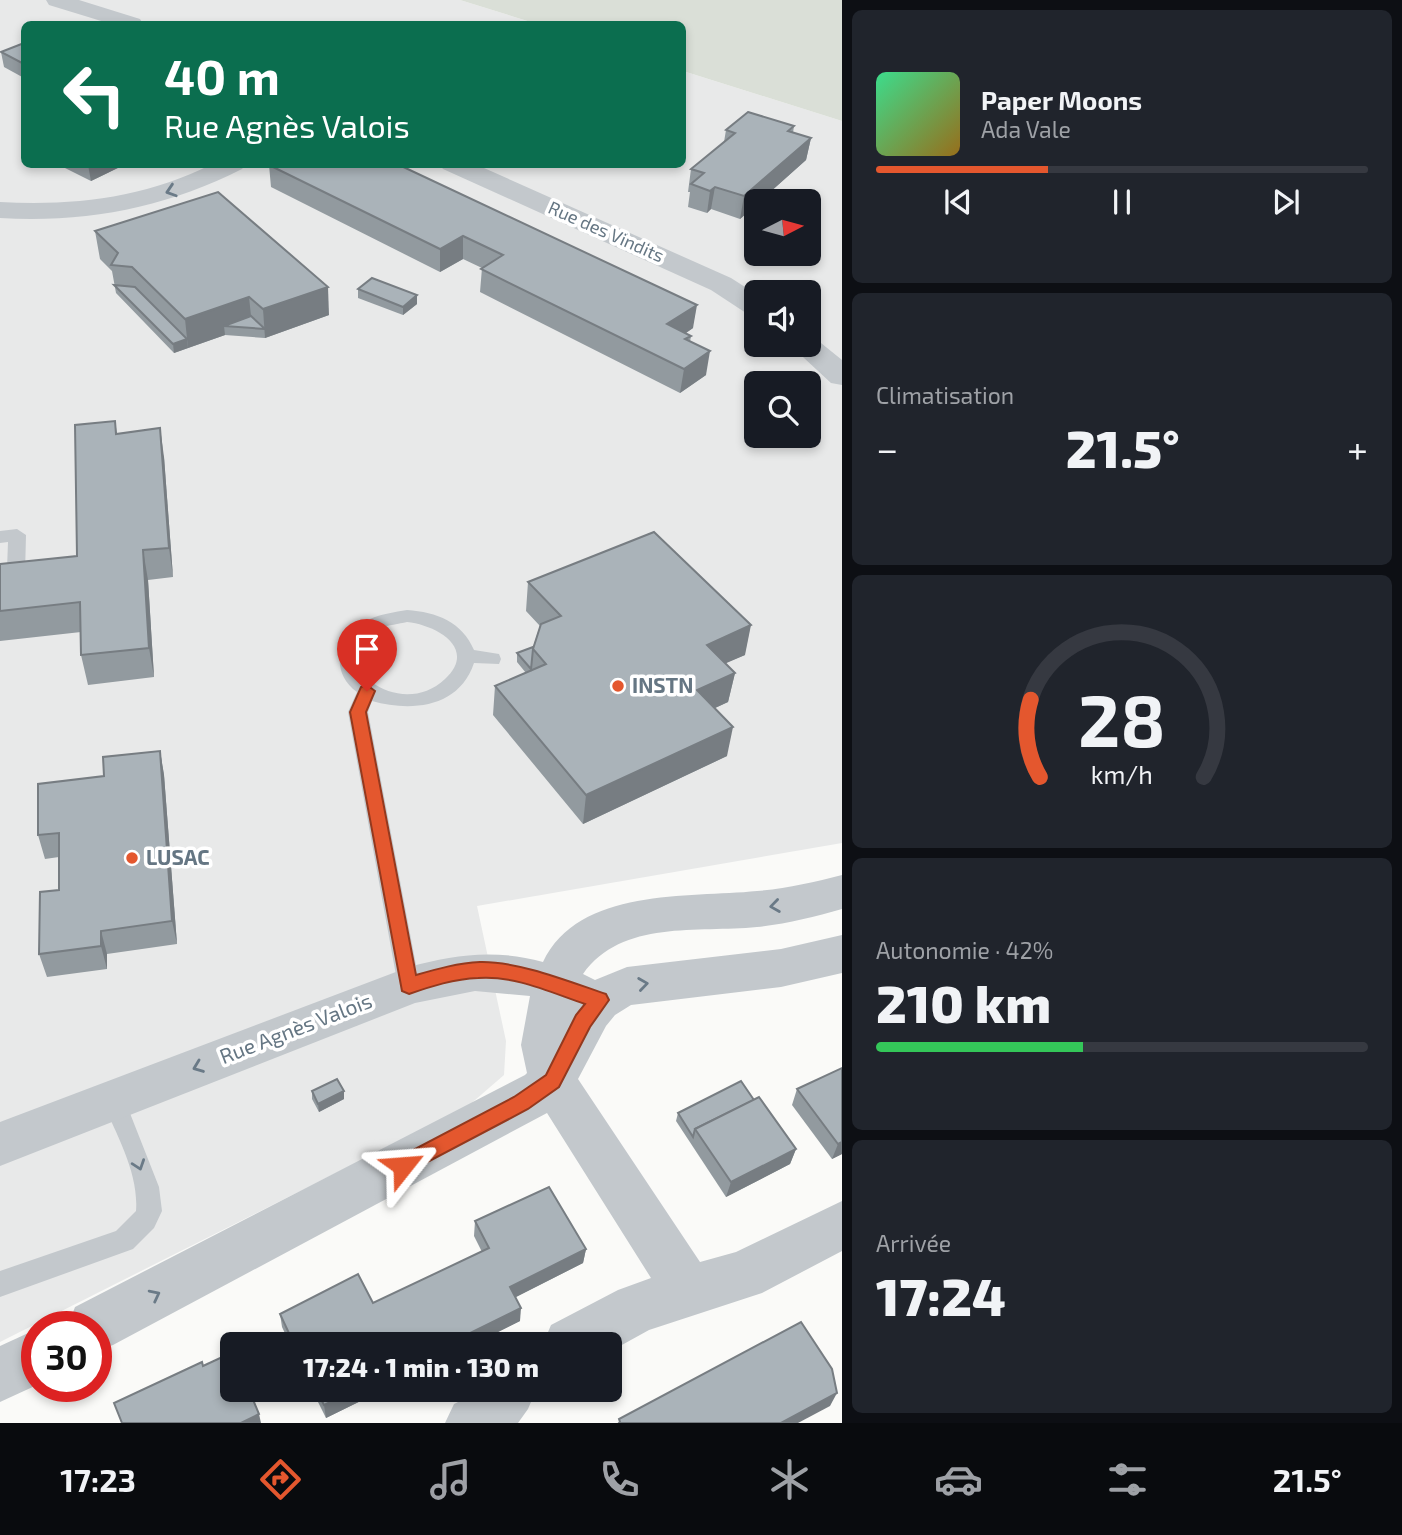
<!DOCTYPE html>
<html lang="fr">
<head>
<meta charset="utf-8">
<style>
	body { margin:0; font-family:"Exo 2",sans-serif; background:#20242c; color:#f1f3f6; height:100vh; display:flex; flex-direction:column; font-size:26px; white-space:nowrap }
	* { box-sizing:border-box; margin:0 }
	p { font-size:23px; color:#9ea1a6 }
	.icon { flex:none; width:38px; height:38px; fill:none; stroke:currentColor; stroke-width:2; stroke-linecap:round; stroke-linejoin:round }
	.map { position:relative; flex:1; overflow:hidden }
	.drawer { display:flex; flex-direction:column; gap:10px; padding:10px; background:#0d0f14; width:560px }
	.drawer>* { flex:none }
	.banner { position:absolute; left:21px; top:21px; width:665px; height:147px; border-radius:10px; box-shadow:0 4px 10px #0003; background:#0b6e4f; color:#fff; overflow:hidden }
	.needle { width:46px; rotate:84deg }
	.tools { position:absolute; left:744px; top:189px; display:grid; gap:14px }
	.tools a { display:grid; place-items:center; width:77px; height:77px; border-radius:10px; background:#171b24; box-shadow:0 4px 10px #0003; font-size:35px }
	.speed { position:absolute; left:21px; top:1311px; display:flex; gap:14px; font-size:35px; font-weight:700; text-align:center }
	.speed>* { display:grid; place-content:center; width:91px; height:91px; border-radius:50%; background:#171b24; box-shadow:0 4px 10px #0003; line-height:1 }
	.speed .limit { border:10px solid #d22; background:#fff; color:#111 }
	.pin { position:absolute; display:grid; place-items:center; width:60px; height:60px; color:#fff; margin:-72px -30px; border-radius:50% 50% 50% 0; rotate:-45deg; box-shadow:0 0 7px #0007 }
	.pin .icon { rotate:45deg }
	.me { position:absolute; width:77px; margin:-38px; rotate:62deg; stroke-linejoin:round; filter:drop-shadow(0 0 5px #0008) }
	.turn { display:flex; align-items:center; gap:24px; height:147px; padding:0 28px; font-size:32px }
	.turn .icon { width:91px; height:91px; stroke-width:2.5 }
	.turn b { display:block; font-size:49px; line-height:60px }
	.big { font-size:52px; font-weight:800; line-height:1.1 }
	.drawer .tile { flex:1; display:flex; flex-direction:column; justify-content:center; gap:10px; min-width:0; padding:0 24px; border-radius:10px; background:#20242c }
	.drawer .dial { align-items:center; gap:0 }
	.dial svg { height:182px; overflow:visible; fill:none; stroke:#363941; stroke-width:7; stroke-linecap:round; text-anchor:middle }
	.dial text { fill:#f1f3f6; stroke:none }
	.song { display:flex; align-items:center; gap:21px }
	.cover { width:84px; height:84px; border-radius:10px; background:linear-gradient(135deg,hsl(150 70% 55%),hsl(40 70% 35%)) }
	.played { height:7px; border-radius:4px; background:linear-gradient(90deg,#e4572e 35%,#363941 35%) }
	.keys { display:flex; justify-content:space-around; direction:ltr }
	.heat { display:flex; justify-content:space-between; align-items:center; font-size:38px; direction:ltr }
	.charge { height:10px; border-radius:5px; background:linear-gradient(90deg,#34c759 42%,#363941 0) }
	.trip { position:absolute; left:220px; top:1332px; width:402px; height:70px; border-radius:10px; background:#171b24; box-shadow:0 4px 10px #0003; font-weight:800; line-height:70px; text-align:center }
	.tabs { display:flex; height:112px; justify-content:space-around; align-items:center; background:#090b0e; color:#9ea1a6 }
	.tabs .icon { width:49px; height:49px }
	.tabs .on { color:#e4572e }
	.tabs b { font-size:32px; color:#f1f3f6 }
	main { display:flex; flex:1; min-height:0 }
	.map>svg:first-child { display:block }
	.built { fill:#e8e9e9; fill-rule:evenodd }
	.green { fill:#dadfd7 }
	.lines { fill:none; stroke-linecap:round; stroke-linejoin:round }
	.lane { fill:#c3c8cc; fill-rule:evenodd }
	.street { fill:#c3c8cc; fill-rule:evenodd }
	.wall { fill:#929a9f }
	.shaded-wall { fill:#777d82 }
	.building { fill:#aab3b9; stroke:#777d82; stroke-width:2 }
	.oneway { stroke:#6a7a87 }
	.route { fill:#e4572e; stroke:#94391e; stroke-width:2 }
	.poi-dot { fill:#e4572e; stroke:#fff; stroke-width:2.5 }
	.labels { text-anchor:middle; stroke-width:7; stroke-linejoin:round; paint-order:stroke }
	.far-street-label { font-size:18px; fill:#657683; stroke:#fff }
	.poi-label { font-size:21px; font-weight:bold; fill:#657683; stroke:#fff; text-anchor:start }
	.street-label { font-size:21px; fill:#657683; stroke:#fff }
</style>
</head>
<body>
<main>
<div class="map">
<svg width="842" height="1423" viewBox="0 0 842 1423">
	<rect width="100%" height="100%" fill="#fafaf8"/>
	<path class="built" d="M0,0H460L537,24H24V164H682L683,71L842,121V843L477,906L506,1041L504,1075L467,1107L0,1342ZM756,201H808V254H756ZM756,292H808V345H756ZM756,383H808V436H756Z"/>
	<polygon class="green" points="460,0 842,0 842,121 683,71 682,24 537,24"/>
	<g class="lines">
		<g class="lane">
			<polygon points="17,529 26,535 25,574 22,578 0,582 0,570 7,569 8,542 0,543 0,531"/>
			<path d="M407,610C437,612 462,622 474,650L499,654L501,659L499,664L474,663C459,708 411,712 372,701L368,712L420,986L417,993L409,996L401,993L398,986L348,712L357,692C327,670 339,632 370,619C381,614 395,612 407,610ZM407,622C436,625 478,648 445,679C398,724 316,658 381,628C388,625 399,624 407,622Z"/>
			<path d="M114,1090L122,1093L159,1187L162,1211L154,1228L133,1249L0,1297V1271L116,1231L136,1211C139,1174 117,1135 102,1101L106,1093Z"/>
		</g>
		<g class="street">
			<polygon points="46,0 79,0 140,19 143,24 111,24 49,5"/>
			<path d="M212,164H246L242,169C165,208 86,223 0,218V202C74,206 145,198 212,164Z"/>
			<polygon points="439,164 475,164 731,278 756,294 756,316 746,313 711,290 443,169"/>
			<polygon points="808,337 816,339 842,360 842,385 831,383 790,345 808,345"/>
			<path d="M842,875V909C814,917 786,924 757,927C698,933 622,919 583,974L595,980L627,967L781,949L842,935V973L781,987L631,1005L615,1015L606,1026L578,1079L700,1262L736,1252L842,1201V1251L762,1293L649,1330L611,1351V1344H543L551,1325L618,1290L651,1278L547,1113L113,1345L96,1351V1326H68L75,1307L525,1075L527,1073L521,1045L530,996L475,991L415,1003L0,1166V1122L409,967C455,954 496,949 543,962C579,887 688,898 757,891C786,889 814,882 842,875Z"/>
			<polygon points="37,1329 37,1385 0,1402 0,1346"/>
			<polygon points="476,1390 536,1390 528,1409 518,1423 445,1423 454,1404 472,1395"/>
		</g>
	</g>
	<g class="wall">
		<polygon points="24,43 24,78 4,67 1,52"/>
		<polygon points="794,126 793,133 811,138 806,160 760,201 756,201 756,205 740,219 711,209 707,213 688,207 690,192 688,192 691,169 724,142 726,130"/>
		<polygon points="57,164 126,164 91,181"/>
		<polygon points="397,164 693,328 686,333 691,336 690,342 706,375 680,393 480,292 482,268 463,259 440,272 271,187 269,165"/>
		<polygon points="95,231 329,315 265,338 225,335 174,353 116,293 112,271 100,259"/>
		<polygon points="358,289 417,295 417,304 403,315 358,298"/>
		<polygon points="115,421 117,434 164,457 173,577 148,580 154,677 88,685 81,655 81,632 0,641 0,564 77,556"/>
		<polygon points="528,582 745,655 725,663 735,673 728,702 715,708 727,756 583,824 493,715 495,686 526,673 517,662 517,653 533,647 540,626 526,611"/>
		<polygon points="160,751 164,775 177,944 107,954 107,969 47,977 39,954 59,890 59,857 45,859 38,835 104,776"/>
		<polygon points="842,1068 842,1154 832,1159 792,1105 797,1089"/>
		<polygon points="312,1091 344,1091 344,1099 319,1112 312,1099"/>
		<polygon points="754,1100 796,1149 790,1164 726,1197 676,1121 678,1113"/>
		<polygon points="475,1221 586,1249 583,1263 516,1297 520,1321 474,1344 290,1344 282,1327 280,1314 373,1303 482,1252 474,1236"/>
		<polygon points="312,1390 383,1390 326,1418"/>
	</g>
	<g class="shaded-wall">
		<polygon points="811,138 806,160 760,201 756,201 756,205 740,219 744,196"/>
		<polygon points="90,164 126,164 91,181 88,165"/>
		<polygon points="715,187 711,209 707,213 710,191"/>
		<polygon points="463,236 463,259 440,272 440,249"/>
		<polygon points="328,287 329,315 265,338 263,309"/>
		<polygon points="417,295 417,304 403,315 403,307"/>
		<polygon points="249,297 252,325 224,326 225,335 188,348 185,319"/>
		<polygon points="697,305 693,328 664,348 667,324"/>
		<polygon points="187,339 188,348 174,353 173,344"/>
		<polygon points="710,351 706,375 680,393 684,369"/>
		<polygon points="160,428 164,457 173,577 169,548"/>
		<polygon points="143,550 148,580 154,677 149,648"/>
		<polygon points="751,625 745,655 701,674 707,645"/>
		<polygon points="735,673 728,702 691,719 697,690"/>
		<polygon points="733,727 727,756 583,824 586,795"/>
		<polygon points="160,751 164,775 177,944 172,921"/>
		<polygon points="101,931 107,954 107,969 101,946"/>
		<polygon points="344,1091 344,1099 319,1112 318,1104"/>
		<polygon points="842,1142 842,1154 832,1159 838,1144"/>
		<polygon points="796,1149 790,1164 726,1197 731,1182"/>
		<polygon points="586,1249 583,1263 508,1301 510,1287"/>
		<polygon points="521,1308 520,1321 474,1344 448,1344"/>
		<polygon points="356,1390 383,1390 326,1418 324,1405"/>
		<polygon points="837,1393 830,1406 798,1423 781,1423"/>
		<polygon points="259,1414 261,1423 241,1423"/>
	</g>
	<g class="building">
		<polygon points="24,43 24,64 1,52"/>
		<polygon points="748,112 794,126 788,131 811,138 744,196 715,187 710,191 691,184 704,173 691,169 735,133 726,130"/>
		<polygon points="397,164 697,305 667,324 691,336 685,339 710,351 684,369 481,269 503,255 463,236 440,249 269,165"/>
		<polygon points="218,192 328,287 263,309 249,297 185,319 132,267 111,265 118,253 95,231"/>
		<polygon points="372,278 417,295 403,307 358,289"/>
		<polygon points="114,285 135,287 187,339 173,344"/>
		<polygon points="251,316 265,329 224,326"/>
		<polygon points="115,421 116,434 160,428 169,548 143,550 149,648 81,655 80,602 0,611 0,564 77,556 75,425"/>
		<polygon points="654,532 751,625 707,645 735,673 697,690 733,727 586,795 495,686 546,664 533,649 541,624 561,616 528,582"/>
		<polygon points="533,647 533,649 531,669 517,653"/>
		<polygon points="160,751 172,921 101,931 101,946 39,954 40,892 59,890 59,833 38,835 38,784 104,776 103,757"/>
		<polygon points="842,1068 842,1142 838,1144 797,1089"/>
		<polygon points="337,1079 344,1091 318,1104 312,1091"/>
		<polygon points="741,1081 754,1100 695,1129 693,1137 678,1113"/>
		<polygon points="759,1097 796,1149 731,1182 695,1129"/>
		<polygon points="549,1187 586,1249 510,1287 521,1308 448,1344 294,1344 280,1314 358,1274 373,1303 489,1248 475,1221"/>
		<polygon points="801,1322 832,1369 837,1393 781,1423 619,1423 620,1422 619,1419"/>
		<polygon points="233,1352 233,1390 249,1390 259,1414 241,1423 122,1423 114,1403 202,1362 203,1366"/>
		<polygon points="316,1390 356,1390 324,1405"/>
	</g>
	<defs><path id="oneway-chevron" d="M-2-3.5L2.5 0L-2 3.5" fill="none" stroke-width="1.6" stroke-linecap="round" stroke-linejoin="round" transform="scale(1.75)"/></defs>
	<g class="oneway">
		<use href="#oneway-chevron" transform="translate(171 191) rotate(162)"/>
		<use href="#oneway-chevron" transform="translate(775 906) rotate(172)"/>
		<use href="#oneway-chevron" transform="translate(643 984) rotate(-8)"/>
		<use href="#oneway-chevron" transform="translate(198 1067) rotate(159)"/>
		<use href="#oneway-chevron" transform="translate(139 1165) rotate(71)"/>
		<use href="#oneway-chevron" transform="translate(155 1295) rotate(-27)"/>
	</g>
	<path class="route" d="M367,685L375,691L366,712L416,975C437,969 458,963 480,962C518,961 570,982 606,994L609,1000L590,1027L559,1087L528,1109L403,1175L396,1173L393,1166L396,1159L514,1097L546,1075L576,1015L585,1004C552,993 514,975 478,978C454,979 432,986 409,994L402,991L350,712L361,687Z"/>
	<g class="poi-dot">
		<circle cx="618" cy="686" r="7"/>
		<circle cx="132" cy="858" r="7"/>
	</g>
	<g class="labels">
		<g class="far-street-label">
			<text transform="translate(606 232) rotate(24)" y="6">Rue des Vindits</text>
		</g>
		<g class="poi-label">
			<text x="632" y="693">INSTN</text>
			<text x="146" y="865">LUSAC</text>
		</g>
		<g class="street-label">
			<text transform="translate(296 1029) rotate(-21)" y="7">Rue Agnès Valois</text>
		</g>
	</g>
</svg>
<div class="tools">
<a><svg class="needle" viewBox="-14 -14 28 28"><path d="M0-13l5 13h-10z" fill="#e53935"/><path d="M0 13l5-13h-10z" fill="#9ea1a6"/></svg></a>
<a><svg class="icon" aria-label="sound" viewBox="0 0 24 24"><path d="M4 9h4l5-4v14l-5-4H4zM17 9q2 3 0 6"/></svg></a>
<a><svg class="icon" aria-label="search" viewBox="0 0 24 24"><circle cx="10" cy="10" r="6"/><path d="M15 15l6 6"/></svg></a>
</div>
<div class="speed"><div class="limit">30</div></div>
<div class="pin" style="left:367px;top:691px;background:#d93025"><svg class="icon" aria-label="arrive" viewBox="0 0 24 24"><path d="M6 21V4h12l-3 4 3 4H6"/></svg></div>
<svg class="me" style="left:403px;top:1166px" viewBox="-20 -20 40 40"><path d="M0-17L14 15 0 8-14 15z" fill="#e4572e" stroke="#fff" stroke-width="4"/></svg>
<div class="trip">17:24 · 1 min · 130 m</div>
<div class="banner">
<div class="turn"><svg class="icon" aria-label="left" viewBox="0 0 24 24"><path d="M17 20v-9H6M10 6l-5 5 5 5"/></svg><div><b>40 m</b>Rue Agnès Valois</div></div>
</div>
</div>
<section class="drawer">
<div class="tile">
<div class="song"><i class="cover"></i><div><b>Paper Moons</b><p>Ada Vale</p></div></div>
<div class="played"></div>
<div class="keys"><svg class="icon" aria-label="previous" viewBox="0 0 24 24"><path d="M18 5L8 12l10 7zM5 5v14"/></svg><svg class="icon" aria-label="pause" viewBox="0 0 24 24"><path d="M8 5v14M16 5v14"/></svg><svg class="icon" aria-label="next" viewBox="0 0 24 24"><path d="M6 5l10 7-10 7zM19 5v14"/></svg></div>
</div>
<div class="tile"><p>Climatisation</p>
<div class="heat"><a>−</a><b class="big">21.5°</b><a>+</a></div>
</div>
<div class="tile dial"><svg viewBox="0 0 100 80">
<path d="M14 69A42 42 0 1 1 86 69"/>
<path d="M14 69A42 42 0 0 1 10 35" stroke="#e4572e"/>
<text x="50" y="56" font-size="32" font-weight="700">28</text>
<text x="50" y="72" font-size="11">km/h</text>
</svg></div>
<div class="tile"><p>Autonomie · 42%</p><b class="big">210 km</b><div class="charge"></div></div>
<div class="tile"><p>Arrivée</p><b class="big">17:24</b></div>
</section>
</main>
<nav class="tabs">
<b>17:23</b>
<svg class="icon on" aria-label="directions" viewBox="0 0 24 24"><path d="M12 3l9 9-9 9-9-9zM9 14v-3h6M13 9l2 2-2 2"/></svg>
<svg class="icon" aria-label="music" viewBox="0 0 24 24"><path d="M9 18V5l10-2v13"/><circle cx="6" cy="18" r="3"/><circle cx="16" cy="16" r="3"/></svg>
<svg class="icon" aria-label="phone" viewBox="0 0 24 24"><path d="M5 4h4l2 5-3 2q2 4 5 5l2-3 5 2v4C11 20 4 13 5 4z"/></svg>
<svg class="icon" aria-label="climate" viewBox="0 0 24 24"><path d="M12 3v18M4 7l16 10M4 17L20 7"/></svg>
<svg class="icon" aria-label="car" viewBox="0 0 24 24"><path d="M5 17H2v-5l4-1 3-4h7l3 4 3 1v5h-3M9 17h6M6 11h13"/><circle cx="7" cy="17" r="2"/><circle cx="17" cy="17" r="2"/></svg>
<svg class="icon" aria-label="filters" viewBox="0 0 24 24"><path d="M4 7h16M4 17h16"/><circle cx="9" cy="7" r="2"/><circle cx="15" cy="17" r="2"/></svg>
<b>21.5°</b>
</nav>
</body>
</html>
